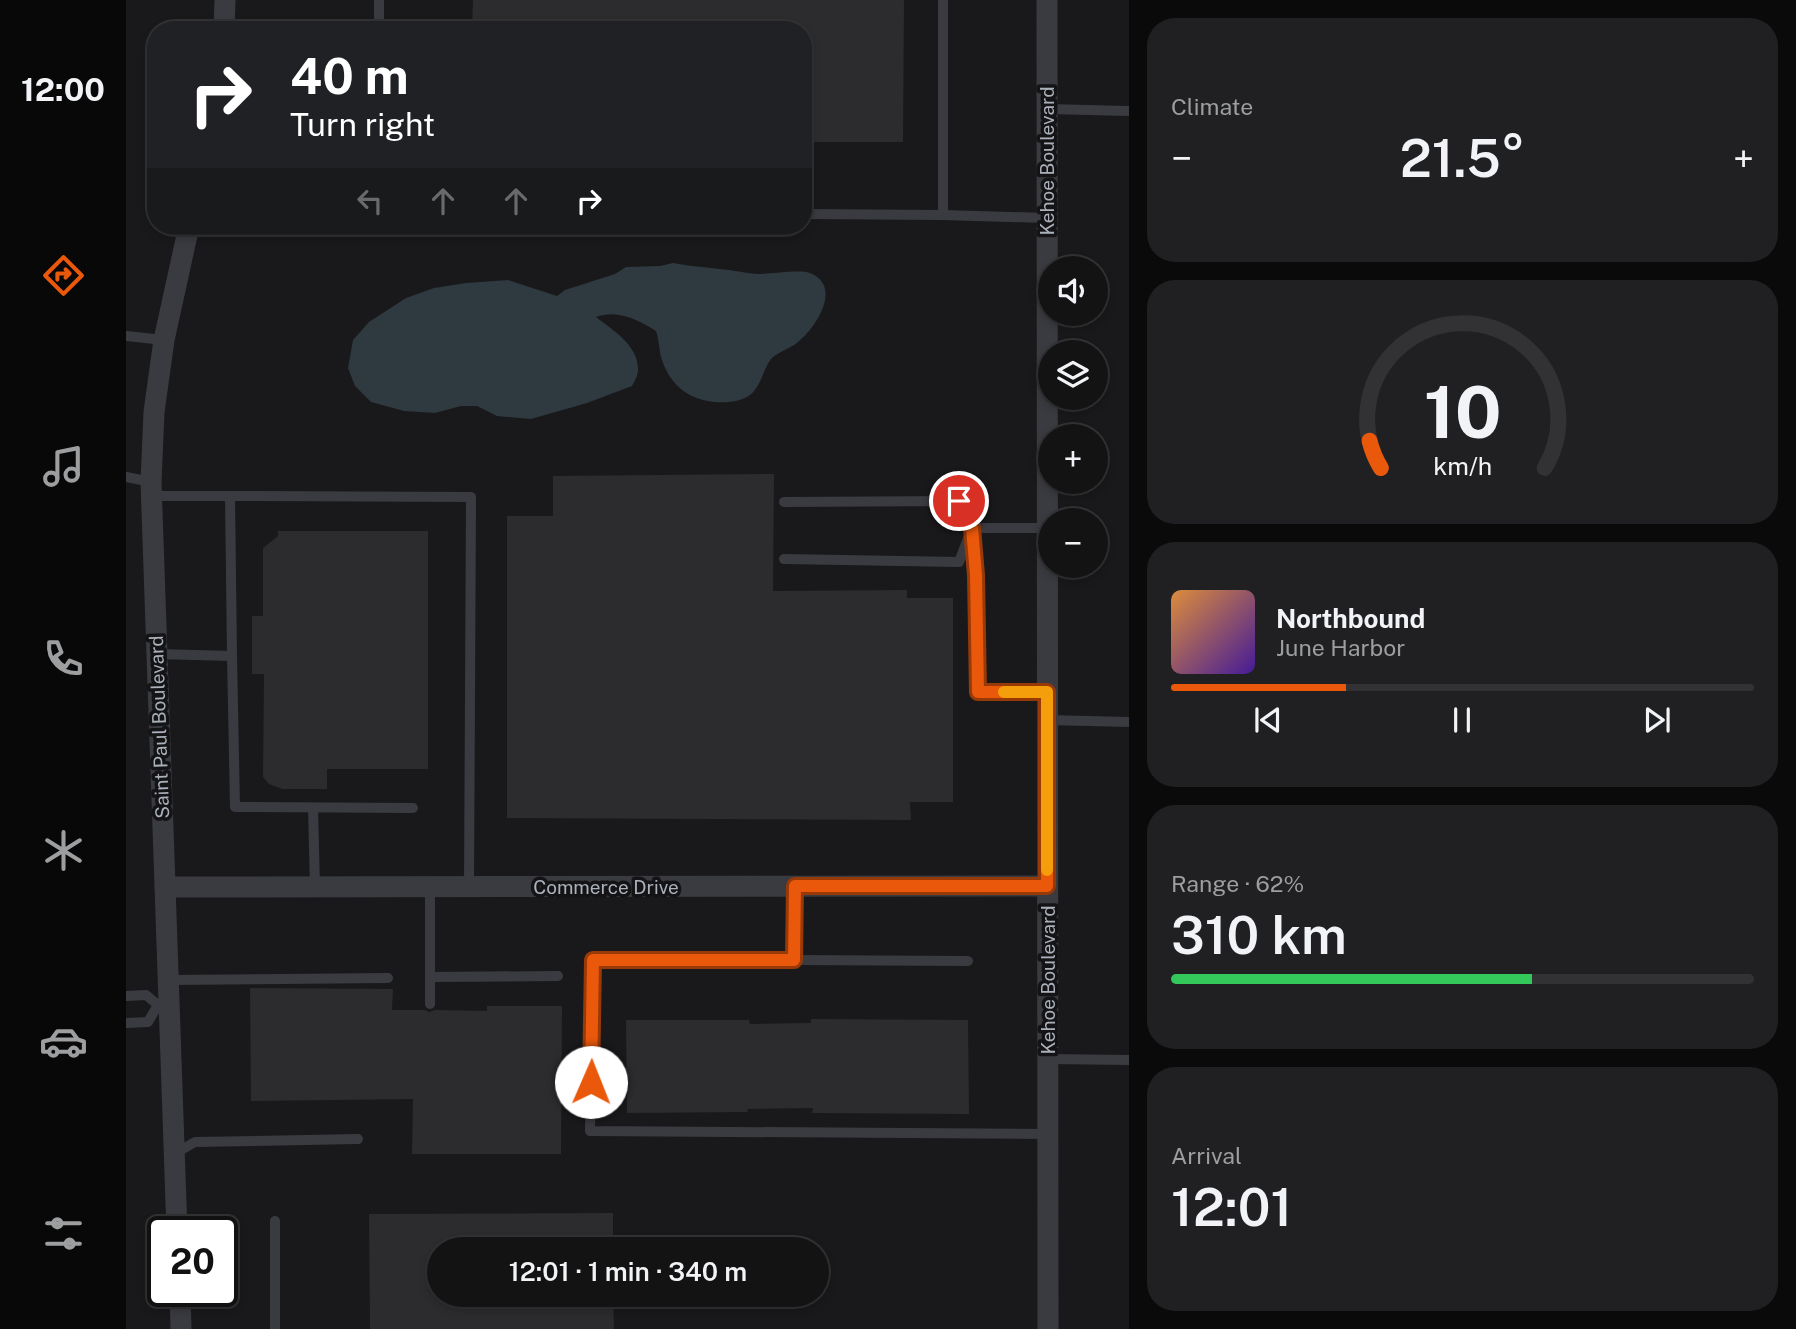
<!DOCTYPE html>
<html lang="en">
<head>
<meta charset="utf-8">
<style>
	body { margin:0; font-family:"Public Sans",sans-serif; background:#202022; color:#f1f3f6; height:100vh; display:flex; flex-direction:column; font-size:26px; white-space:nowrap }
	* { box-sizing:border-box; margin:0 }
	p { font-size:23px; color:#9d9ea0 }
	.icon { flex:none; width:38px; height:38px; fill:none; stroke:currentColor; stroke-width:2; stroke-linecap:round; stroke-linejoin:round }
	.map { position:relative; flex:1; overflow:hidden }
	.panel { display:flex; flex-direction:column; gap:18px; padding:18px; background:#0a0a0b; width:667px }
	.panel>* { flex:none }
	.guide { position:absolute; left:21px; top:21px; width:665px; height:214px; border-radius:28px; box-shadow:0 4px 10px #0003,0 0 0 2px #323234; background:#202124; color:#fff; overflow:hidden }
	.controls { position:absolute; left:912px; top:256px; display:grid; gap:14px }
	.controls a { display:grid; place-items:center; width:70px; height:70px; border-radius:50%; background:#131314; box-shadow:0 4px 10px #0003,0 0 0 2px #323234; font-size:35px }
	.speed { position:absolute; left:21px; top:1216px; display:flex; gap:14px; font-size:35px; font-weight:700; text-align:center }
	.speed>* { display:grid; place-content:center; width:91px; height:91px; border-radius:50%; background:#131314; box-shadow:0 4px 10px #0003,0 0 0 2px #323234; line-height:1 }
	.speed .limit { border:4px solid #111; border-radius:10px; background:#fff; color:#111 }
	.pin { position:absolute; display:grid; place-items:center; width:60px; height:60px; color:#fff; margin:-30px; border:4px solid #fff; border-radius:50%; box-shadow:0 2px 7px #0007 }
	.me { position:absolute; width:77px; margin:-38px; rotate:1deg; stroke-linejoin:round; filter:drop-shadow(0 0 5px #0008) }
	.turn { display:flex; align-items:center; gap:24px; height:147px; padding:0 28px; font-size:32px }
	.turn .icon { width:91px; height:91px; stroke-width:2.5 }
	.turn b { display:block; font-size:49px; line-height:60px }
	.lanes { display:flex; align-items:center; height:66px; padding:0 28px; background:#0003; justify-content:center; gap:35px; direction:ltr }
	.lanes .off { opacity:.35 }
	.big { font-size:52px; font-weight:600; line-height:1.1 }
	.panel .widget { flex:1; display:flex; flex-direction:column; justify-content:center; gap:10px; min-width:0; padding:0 24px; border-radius:28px; background:#202022 }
	.panel .dial { align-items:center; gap:0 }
	.dial svg { height:182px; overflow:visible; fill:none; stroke:#323234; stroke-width:7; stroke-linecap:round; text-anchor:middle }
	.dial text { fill:#f1f3f6; stroke:none }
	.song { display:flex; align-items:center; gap:21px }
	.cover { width:84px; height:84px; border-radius:10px; background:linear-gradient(135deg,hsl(30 70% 55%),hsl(260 70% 35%)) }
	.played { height:7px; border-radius:4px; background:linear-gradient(90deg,#ea580c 30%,#323234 30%) }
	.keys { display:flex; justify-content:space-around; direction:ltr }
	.heat { display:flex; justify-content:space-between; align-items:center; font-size:38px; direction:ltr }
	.charge { height:10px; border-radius:5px; background:linear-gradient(90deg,#34c759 62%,#323234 0) }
	.trip { position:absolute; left:301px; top:1237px; width:402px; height:70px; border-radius:35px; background:#131314; box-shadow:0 4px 10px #0003,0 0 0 2px #323234; font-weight:600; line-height:70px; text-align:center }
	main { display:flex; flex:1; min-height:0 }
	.menu { display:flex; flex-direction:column; width:126px; justify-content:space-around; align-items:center; background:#080808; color:#9d9ea0 }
	.menu .icon { width:49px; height:49px }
	.menu .current { color:#ea580c }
	.menu b { font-size:32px; color:#f1f3f6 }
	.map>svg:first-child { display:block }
	.water { fill:#2e3940 }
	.building { fill:#2c2c2f }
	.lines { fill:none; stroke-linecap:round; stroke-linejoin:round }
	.lane { stroke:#3a3b40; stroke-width:10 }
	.street { stroke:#3a3b40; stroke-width:21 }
	.route-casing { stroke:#983908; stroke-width:18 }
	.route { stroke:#ea580c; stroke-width:12 }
	.slow { stroke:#f59e0b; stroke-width:12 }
	.labels { text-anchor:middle; stroke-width:7; stroke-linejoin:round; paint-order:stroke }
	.street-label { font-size:19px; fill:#abb1bb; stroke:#141416 }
</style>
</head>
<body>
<main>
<nav class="menu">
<b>12:00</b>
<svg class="icon current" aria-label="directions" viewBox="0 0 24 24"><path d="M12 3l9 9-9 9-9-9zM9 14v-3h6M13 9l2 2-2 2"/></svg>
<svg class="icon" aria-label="music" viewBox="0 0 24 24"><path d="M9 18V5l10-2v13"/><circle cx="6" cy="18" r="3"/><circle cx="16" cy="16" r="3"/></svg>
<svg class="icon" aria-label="phone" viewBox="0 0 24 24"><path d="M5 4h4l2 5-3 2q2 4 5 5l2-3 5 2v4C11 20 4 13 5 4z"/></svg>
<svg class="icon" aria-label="climate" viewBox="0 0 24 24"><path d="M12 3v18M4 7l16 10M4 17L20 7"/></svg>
<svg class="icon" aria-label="car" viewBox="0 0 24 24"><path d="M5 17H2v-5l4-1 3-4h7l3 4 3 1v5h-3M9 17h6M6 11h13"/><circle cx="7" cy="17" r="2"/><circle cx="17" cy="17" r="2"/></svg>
<svg class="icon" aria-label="filters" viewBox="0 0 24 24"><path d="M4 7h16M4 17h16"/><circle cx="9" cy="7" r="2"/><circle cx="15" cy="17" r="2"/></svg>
</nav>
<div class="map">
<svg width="1004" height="1329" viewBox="0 0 1004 1329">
	<rect width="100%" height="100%" fill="#19191b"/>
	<path class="water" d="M547,263C563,266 579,267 594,269C607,270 619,273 631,274C644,274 674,269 684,273C717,286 690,328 672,342C664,349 653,351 645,359C637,369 636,385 624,395C615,402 599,403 588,402C561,399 543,384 535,357C533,348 533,340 530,331C512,320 492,309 470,317C487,330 513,346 512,370C512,376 508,382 506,386L461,403L405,419L371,416L351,406H335L309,413L278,411L245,402L229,386L222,368L227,340L243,322L280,298L308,288L340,283L382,280L431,296L439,290L489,274L500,267L534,266Z"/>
	<g class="building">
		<polygon points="347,0 778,0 777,142 677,142 677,30 346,30"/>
		<polygon points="648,474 647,591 781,590 781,598 827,598 827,802 784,802 785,820 381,818 381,516 427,516 427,476"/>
		<polygon points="152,531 302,531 302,769 201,769 201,789 156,789 143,784 137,777 138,674 126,674 126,616 137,616 137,548 152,536"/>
		<polygon points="124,988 267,989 266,1010 299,1010 303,1012 309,1010 361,1011 361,1006 436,1006 435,1154 286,1154 287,1099 125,1101"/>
		<polygon points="685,1019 842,1020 843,1114 686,1113 687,1108 621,1109 622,1112 501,1113 500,1020 623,1020 624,1024 685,1023"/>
		<polygon points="487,1213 487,1250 313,1250 313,1295 487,1295 488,1329 244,1329 243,1214"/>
	</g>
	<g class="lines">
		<g class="lane">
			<polyline points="253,0 253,30"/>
			<polyline points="817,0 817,215"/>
			<polyline points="921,109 1004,111"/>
			<polyline points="677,214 817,215 921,218"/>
			<polyline points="0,336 38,340"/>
			<polyline points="0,477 25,482"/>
			<polyline points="25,496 104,496 106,656 30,654"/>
			<polyline points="104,496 345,497 343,887"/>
			<polyline points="658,502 833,501 846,528 921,528"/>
			<polyline points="658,559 833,562 846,528 850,575 852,692 921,692"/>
			<polyline points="106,656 109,807 287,808"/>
			<polyline points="921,720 1004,722"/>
			<polyline points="187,808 189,887"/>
			<polyline points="669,886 668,960 467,960 464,1131 923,1134"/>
			<polyline points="304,887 304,1004"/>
			<polyline points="668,960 842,961"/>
			<polyline points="304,977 432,976"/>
			<polyline points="42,980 262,978"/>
			<polyline points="0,996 20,995 32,1005 43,1004"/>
			<polyline points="0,1023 22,1022 32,1005"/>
			<polyline points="922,1059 1004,1060"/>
			<polyline points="48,1154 69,1142 232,1139"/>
			<polyline points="149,1221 149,1329"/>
		</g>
		<g class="street">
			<polyline points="921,0 922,1329"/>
			<polyline points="98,30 99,0"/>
			<polyline points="39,887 921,886"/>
			<polyline points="51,1232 25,482 28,412 38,340 63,226"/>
			<polyline points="54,1292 55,1329"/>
		</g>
	</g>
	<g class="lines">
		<g class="route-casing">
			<polyline id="route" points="465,1082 467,960 668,960 669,886 921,886 921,692 852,692 850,575 846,528 833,501"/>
		</g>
		<use href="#route" class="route"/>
		<polyline class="slow" points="878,692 921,692 921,870"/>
	</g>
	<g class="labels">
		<g class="street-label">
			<text transform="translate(921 161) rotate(-90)" y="7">Kehoe Boulevard</text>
			<text transform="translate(33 727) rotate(-92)" y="7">Saint Paul Boulevard</text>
			<text x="480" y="894">Commerce Drive</text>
			<text transform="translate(922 980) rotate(-90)" y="7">Kehoe Boulevard</text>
		</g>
	</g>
</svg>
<div class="controls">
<a><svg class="icon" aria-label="sound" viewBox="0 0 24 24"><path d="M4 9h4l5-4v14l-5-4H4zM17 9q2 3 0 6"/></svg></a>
<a><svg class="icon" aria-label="layers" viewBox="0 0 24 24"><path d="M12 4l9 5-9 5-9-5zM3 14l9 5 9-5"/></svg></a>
<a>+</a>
<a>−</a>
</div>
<div class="speed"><div class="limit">20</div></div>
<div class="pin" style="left:833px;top:501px;background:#d93025"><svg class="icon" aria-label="arrive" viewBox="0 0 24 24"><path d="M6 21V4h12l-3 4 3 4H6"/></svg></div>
<svg class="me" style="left:465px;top:1082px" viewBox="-20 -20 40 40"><circle r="19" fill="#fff"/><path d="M0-13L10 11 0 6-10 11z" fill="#ea580c"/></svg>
<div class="trip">12:01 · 1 min · 340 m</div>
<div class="guide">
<div class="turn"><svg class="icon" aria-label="right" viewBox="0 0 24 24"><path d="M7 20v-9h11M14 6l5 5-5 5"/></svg><div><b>40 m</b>Turn right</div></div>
<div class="lanes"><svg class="icon off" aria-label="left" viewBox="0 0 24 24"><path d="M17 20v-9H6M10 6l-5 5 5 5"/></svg><svg class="icon off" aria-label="ahead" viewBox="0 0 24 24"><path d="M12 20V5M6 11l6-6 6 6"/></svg><svg class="icon off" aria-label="ahead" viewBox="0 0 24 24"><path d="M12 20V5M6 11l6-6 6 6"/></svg><svg class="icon" aria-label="right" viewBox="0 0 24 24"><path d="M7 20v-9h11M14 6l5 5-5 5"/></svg></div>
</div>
</div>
<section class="panel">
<div class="widget"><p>Climate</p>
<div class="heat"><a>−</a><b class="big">21.5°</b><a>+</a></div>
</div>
<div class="widget dial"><svg viewBox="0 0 100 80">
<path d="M14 69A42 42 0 1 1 86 69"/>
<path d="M14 69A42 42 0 0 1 9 57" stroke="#ea580c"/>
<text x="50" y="56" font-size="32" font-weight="700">10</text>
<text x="50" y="72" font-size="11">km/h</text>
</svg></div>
<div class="widget">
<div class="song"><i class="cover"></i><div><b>Northbound</b><p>June Harbor</p></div></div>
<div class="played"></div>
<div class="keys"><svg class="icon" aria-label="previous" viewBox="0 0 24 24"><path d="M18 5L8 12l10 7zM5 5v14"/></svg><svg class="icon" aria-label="pause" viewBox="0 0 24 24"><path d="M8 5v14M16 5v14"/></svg><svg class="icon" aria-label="next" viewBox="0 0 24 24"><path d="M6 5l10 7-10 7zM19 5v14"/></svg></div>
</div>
<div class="widget"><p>Range · 62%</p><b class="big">310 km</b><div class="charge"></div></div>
<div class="widget"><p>Arrival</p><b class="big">12:01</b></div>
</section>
</main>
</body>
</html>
